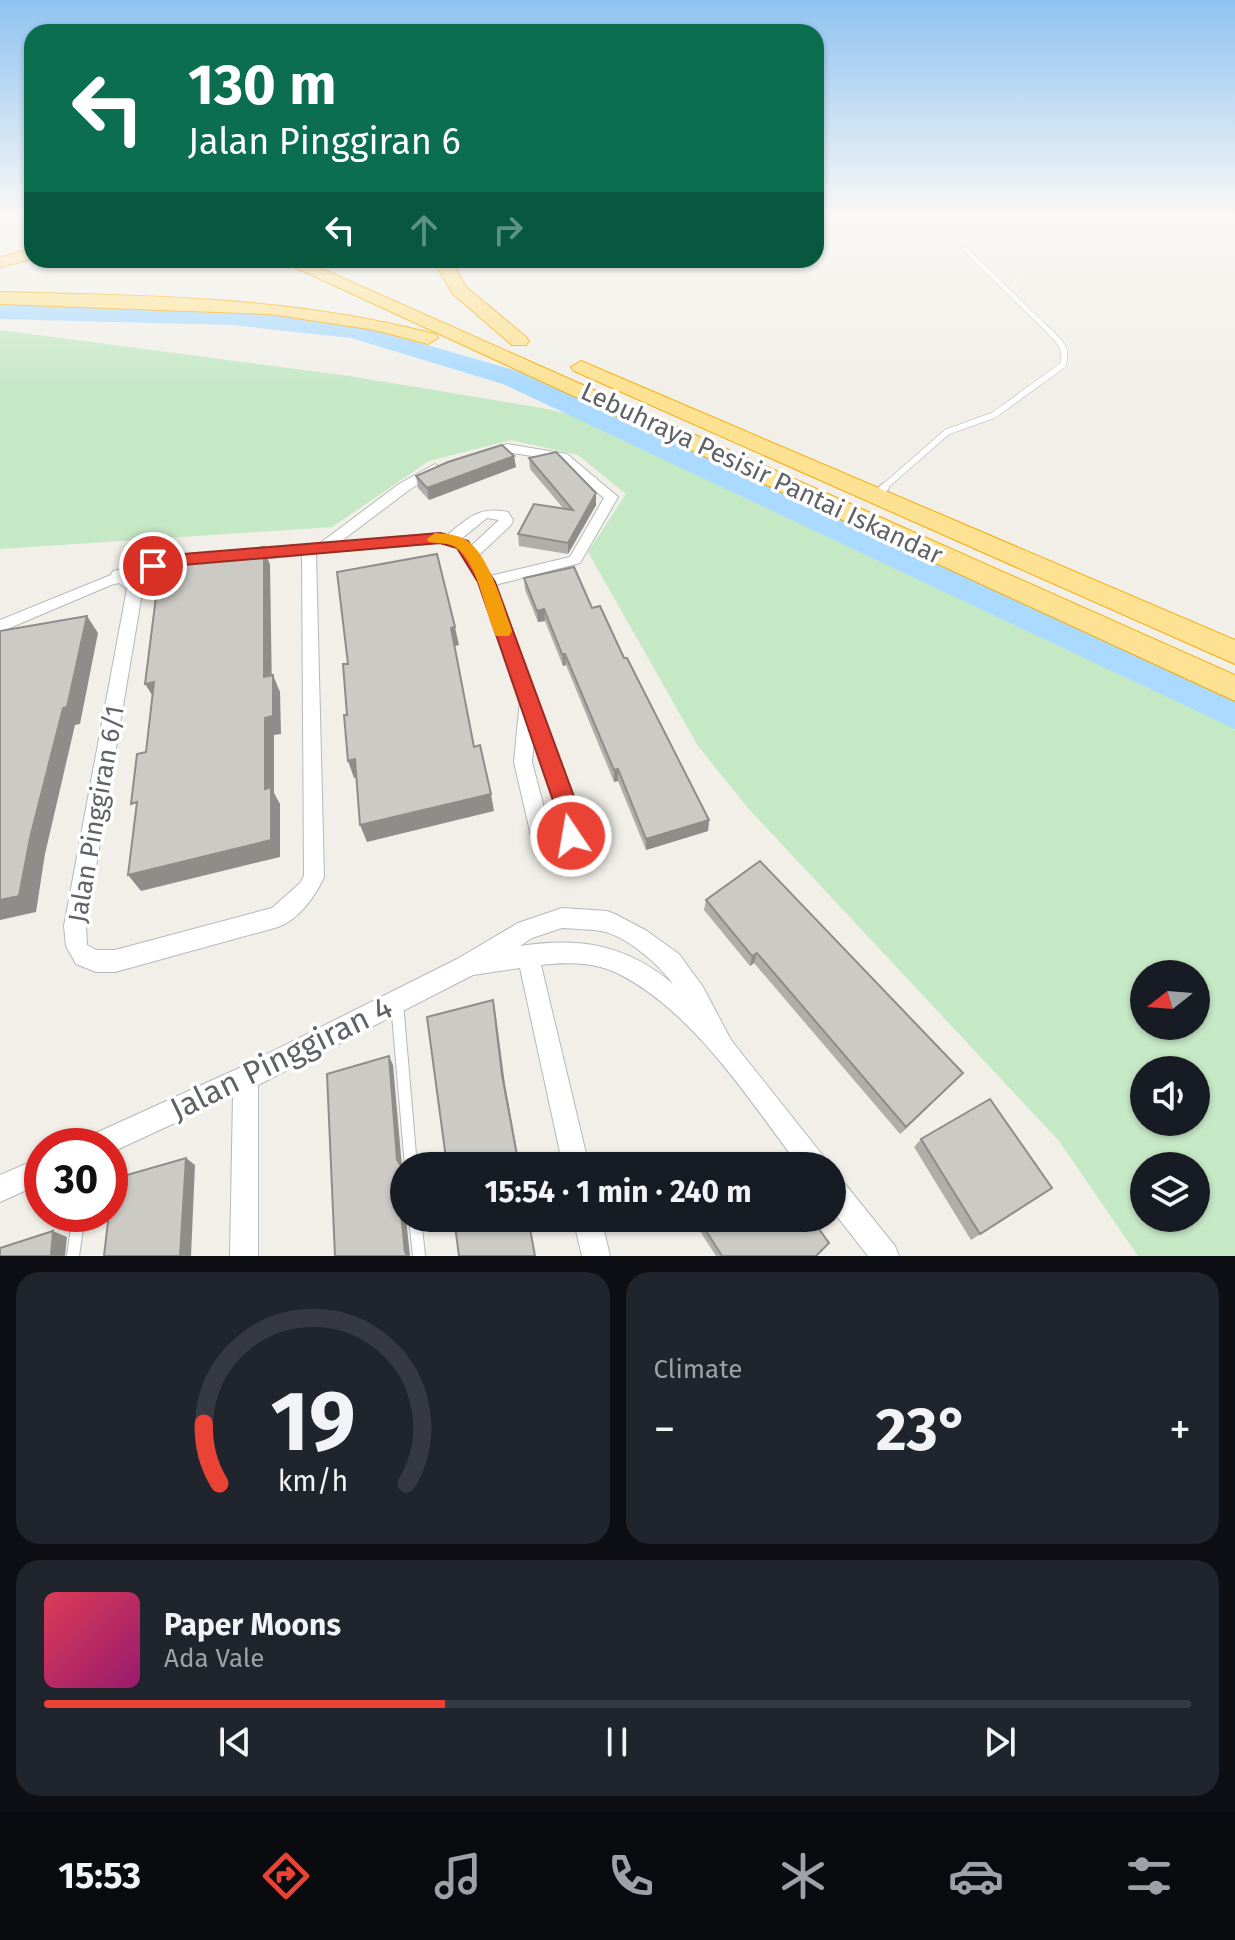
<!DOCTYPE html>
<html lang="en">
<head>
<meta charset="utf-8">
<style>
	body { margin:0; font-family:"Fira Sans",sans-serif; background:#20242c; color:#f1f3f6; height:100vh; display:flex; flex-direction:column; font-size:30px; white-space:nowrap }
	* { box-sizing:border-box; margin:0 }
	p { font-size:26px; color:#9ea1a6 }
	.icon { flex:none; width:44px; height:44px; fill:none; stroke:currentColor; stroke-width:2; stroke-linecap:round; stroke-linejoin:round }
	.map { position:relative; height:1256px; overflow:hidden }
	.panel { display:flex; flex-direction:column; gap:16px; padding:16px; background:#0d0f14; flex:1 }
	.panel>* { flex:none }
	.hud { position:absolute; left:24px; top:24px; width:800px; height:244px; border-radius:24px; box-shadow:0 2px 6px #0004; background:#0b6e4f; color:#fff; overflow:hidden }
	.needle { width:52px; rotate:253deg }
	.tools { position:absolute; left:1130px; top:960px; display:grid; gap:16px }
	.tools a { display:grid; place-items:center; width:80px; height:80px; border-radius:50%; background:#171b24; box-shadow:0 2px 6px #0004; font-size:40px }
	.speed { position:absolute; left:24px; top:1128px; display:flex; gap:16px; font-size:40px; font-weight:700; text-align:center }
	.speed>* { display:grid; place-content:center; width:104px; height:104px; border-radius:50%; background:#171b24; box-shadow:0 2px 6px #0004; line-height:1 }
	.speed .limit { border:12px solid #d22; background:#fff; color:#111 }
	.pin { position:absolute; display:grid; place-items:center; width:68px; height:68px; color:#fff; margin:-34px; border:4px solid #fff; border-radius:50%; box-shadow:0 2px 8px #0007 }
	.me { position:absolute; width:88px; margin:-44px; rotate:348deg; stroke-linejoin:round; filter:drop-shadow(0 0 6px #0008) }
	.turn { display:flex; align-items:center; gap:28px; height:168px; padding:0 32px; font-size:36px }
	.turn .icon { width:104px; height:104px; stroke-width:2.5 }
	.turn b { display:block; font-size:56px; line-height:68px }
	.lanes { display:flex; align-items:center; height:76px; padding:0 32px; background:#0003; justify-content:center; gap:40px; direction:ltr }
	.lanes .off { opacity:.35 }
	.big { font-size:60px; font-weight:700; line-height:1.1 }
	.panel .widget { flex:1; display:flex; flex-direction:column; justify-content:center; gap:12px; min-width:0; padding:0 28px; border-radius:24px; background:#20242c }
	.panel .dial { align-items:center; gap:0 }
	.dial svg { height:208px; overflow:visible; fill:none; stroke:#363941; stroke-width:7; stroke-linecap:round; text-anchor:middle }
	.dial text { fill:#f1f3f6; stroke:none }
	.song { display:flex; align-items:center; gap:24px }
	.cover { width:96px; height:96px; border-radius:12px; background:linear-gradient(135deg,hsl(350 70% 55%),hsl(320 70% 35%)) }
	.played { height:8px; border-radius:4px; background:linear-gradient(90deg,#ea4335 35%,#363941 35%) }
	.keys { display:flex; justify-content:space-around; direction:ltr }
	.heat { display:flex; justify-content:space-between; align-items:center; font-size:44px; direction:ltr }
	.panel .tiles { flex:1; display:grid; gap:16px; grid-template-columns:1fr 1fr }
	.widget:last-child { grid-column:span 2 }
	.trip { position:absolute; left:390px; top:1152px; width:456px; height:80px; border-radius:40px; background:#171b24; box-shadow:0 2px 6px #0004; font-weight:700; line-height:80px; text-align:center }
	.menu { display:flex; height:128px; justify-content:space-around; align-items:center; background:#090b0e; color:#9ea1a6 }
	.menu .icon { width:56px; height:56px }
	.menu .selected { color:#ea4335 }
	.menu b { font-size:36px; color:#f1f3f6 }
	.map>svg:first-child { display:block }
	.green { fill:#c5e8c5; fill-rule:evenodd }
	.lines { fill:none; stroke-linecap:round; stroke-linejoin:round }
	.river { fill:#aadaff; fill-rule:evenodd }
	.lane-far3-casing { stroke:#b5b8bc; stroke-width:6 }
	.lane-far2-casing { stroke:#b5b8bc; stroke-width:7 }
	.lane-far1-casing { stroke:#b5b8bc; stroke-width:10 }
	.lane-casing { stroke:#b5b8bc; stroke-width:14 }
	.street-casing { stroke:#b5b8bc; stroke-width:2 }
	.highway-casing { stroke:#f9ab00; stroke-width:2 }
	.lane-far3 { stroke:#fff; stroke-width:5 }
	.lane-far2 { stroke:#fff; stroke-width:6 }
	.lane-far1 { stroke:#fff; stroke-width:8 }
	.lane { stroke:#fff; stroke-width:12 }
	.street { fill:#fff; fill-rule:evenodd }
	.highway { fill:#fde293; fill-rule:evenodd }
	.wall { fill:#afaea9 }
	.shaded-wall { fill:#8f8d8a }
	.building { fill:#cccac5; stroke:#8f8d8a; stroke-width:2 }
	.route { fill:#ea4335; stroke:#982c22; stroke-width:2 }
	.slow { fill:#f59e0b }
	.labels { text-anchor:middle; stroke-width:7; stroke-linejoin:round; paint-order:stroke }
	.street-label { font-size:26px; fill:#5f6368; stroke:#fff }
	.near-street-label { font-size:32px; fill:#5f6368; stroke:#fff }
</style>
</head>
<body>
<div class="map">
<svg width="1235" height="1256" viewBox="0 0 1235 1256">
	<rect width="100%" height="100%" fill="#f1efe8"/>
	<path class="green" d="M0,330L349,376L547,409L585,418L655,448L1235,723V1256H1138L1059,1141L748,808L698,746L588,552L626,494L578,455L511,440L429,461L332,527L0,549ZM1144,974H1196V1026H1144ZM1144,1070H1196V1122H1144ZM1144,1166H1196V1218H1144Z"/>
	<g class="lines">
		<polygon class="river" points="0,305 232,311 353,324 521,372 1235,695 1235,729 503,384 351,338 232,325 0,319"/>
		<g class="lane-far3-casing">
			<polyline id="lane-far3" points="965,249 1053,335"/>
		</g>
		<g class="lane-far2-casing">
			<path id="lane-far2" d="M882,489L947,432L994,415L1063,365C1067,349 1062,344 1051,333"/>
		</g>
		<g class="lane-far1-casing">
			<polyline id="lane-far1" points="876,495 885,487"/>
		</g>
		<g class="lane-casing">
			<g id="lane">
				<polyline points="397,1003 411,1166"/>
				<polyline points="415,1218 419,1256"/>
				<polyline points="73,1256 79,1214"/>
			</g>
		</g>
		<g class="street-casing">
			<g id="street">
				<path d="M507,444L567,454L618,497L580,563L495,585L582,821L578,842C562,852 550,852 534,842L531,836L514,762L520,700L478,582L458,547L440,543L316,553L324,877C315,897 299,919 278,927L115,972H96L76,964L66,946L64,926L127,589L119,583L111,585L0,632V620L111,575L113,571L188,556L223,554L225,557L223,560L159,571L133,578L143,587L86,926L87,945L96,950H115L272,908L300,883L304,876L302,555L245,560L238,555L245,550L319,544L399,484L435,464L441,468L440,471L409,490L340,542L440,533L447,535C469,518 478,506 508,512L513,520L511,525L478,556L490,576L570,557L604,498L558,460L507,452L488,457L482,453ZM487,518L499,520L471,546L468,541L461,539ZM534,739L562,821L559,833L550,831L532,762Z"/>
				<path d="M562,908L607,911L615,914L647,931L679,954L703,987L731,1040L824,1157L828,1166H799C750,1101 694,1012 619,974C595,962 568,962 541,965L589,1166H563L520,968L473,975L258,1085V1256H230L233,1096L110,1153V1146H83L87,1137L237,1069L457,959L518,923ZM562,928C575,929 588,929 601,931C625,935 660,965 673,984C626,944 579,937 520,946L532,938Z"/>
				<polygon points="42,1157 42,1183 0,1202 0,1175"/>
				<polygon points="832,1175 841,1179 895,1246 899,1256 868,1256 832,1210"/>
				<polygon points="573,1218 601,1218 610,1256 582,1256"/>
			</g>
		</g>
		<g class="highway-casing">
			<g id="highway">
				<polygon points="32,249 32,259 0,267 0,257"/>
				<polygon points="279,260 302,260 1235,675 1235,701"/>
				<polygon points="433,260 451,260 466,287 526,337 529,341 526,345 512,345 453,294"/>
				<path d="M0,292C150,296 288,296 435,334L438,338L428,344L375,330L270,314L0,304Z"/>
				<polygon points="581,361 1235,640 1235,664 574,371 571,367"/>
			</g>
		</g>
		<use href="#lane-far3" class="lane-far3"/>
		<use href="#lane-far2" class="lane-far2"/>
		<use href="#lane-far1" class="lane-far1"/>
		<use href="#lane" class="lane"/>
		<use href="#street" class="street"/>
		<use href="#highway" class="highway"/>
	</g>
	<g class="wall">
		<polygon points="529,458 596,493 596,505 568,554 519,546 518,534 563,508 530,469"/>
		<polygon points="516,467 429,500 418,488 416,476"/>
		<polygon points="524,578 592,608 624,658 709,820 708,831 646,850 618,781 614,782 566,665 563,666 545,621 538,622 525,590"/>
		<polygon points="706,900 955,1081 900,1134 754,963 750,966 704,910"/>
		<polygon points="921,1139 1052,1188 971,1240 914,1147"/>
		<polygon points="698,1218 817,1256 716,1256 696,1225"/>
	</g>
	<g class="shaded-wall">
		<polygon points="514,456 516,467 429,500 427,488"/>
		<polygon points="596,493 596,505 568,554 568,543"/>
		<polygon points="264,547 270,565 272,694 264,677"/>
		<polygon points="544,609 545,621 538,622 537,611"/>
		<polygon points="87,616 98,633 80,724 75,725 45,854 36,912 0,920 0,900 30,838"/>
		<polygon points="455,627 459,645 455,646 451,628"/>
		<polygon points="562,654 565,654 566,665 563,666"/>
		<polygon points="273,675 280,692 281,734 274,735 274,793 280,804 280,857 141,891 128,875 265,789 265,718"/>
		<polygon points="154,682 156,701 145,684"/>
		<polygon points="355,759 361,776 354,778 348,761"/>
		<polygon points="618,769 618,781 614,782 614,770"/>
		<polygon points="491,794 494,811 367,842 360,825"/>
		<polygon points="709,820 708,831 646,850 646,839"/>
		<polygon points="757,953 754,963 750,966 752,956"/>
		<polygon points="493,1000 495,1009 505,1084 520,1166 502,1075"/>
		<polygon points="389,1056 393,1065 402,1167 397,1160"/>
		<polygon points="963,1073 955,1081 900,1134 906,1127"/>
		<polygon points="186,1158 195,1165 191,1256 180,1256"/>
		<polygon points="404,1207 404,1218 406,1218 410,1256 408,1256 405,1252 401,1213"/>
		<polygon points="53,1231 67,1237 65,1256 51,1256"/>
	</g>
	<g class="building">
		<polygon points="502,445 514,456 427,488 416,476 448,462"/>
		<polygon points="556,452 596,493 568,543 518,534 534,504 573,510 529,458"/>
		<polygon points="264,547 264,677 273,675 273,716 265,718 265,789 271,787 271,840 128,875 137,802 131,804 137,754 146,752 154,682 145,684 160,565"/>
		<polygon points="437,554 455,627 451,628 474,747 480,745 491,794 360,825 355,759 348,761 344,715 347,715 343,664 348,664 337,572"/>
		<polygon points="574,567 592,608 600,606 624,658 627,658 709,820 646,839 618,769 614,770 565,654 562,654 544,609 537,611 524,578"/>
		<polygon points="87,616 67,707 63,708 30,838 19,896 0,900 0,631"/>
		<polygon points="760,861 963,1073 906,1127 757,953 752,956 706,900"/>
		<polygon points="493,1000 502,1075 519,1166 447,1166 427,1017"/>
		<polygon points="389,1056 397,1160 402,1167 404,1190 404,1207 401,1213 405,1252 408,1256 335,1256 327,1074"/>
		<polygon points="990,1099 1052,1188 980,1234 921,1139"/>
		<polygon points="766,1156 774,1166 756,1166"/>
		<polygon points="186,1158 180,1256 104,1256 113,1179"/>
		<polygon points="454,1218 528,1218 535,1256 459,1256"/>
		<polygon points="698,1218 811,1218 829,1243 816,1256 722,1256"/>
		<polygon points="53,1231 51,1256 0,1256 0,1248"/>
	</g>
	<linearGradient id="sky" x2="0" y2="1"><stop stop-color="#8fc3f1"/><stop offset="0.55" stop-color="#f9f8f5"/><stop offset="1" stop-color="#f9f8f5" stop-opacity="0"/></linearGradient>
	<rect width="1235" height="389" fill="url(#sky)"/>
	<polygon class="route" points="440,533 468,541 495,582 583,821 579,843 571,846 563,843 559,836 560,821 478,582 457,548 440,543 183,565 153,572 144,566 147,562 183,554"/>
	<path class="slow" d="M435,533C446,534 457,534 466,540C489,554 503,606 512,631L509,636H496C484,611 479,563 455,547C448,542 438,544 429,542L427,539Z"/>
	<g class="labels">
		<g class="street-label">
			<text transform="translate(762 473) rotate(25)" y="9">Lebuhraya Pesisir Pantai Iskandar</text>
			<text transform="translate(96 814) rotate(-80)" y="9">Jalan Pinggiran 6/1</text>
		</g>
		<g class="near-street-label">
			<text transform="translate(281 1058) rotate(-26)" y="11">Jalan Pinggiran 4</text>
		</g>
	</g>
</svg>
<div class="tools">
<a><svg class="needle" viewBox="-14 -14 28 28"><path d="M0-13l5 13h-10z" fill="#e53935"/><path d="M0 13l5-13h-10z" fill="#9ea1a6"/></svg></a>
<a><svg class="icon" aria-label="sound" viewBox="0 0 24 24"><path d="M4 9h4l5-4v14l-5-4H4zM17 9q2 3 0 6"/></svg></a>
<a><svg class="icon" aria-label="layers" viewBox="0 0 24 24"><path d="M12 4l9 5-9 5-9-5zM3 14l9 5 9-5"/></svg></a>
</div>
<div class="speed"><div class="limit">30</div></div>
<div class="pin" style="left:153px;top:566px;background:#d93025"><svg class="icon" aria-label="arrive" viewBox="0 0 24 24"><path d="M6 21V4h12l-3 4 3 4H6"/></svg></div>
<svg class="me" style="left:571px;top:836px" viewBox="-20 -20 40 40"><circle r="17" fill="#ea4335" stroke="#fff" stroke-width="3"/><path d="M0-11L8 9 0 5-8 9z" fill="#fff"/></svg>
<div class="trip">15:54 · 1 min · 240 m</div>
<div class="hud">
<div class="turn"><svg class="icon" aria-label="left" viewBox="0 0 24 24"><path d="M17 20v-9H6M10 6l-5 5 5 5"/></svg><div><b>130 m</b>Jalan Pinggiran 6</div></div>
<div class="lanes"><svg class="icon" aria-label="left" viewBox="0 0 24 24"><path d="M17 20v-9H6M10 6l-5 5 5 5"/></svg><svg class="icon off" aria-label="ahead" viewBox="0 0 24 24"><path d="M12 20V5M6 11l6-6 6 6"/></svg><svg class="icon off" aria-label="right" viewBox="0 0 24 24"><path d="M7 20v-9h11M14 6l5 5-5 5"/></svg></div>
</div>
</div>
<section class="panel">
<div class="tiles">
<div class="widget dial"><svg viewBox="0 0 100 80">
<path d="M14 69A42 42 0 1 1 86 69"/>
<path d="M14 69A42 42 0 0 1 8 46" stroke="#ea4335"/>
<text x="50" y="56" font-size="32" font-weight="700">19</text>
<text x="50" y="72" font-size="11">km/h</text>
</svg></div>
<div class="widget"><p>Climate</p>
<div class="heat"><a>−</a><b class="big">23°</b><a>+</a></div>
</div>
<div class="widget">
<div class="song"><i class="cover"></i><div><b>Paper Moons</b><p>Ada Vale</p></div></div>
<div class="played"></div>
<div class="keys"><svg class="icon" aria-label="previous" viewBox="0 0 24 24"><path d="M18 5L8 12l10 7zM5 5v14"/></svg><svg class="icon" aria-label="pause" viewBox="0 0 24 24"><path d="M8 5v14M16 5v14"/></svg><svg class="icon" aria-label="next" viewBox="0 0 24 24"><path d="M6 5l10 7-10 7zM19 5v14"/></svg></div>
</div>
</div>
</section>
<nav class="menu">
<b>15:53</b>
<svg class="icon selected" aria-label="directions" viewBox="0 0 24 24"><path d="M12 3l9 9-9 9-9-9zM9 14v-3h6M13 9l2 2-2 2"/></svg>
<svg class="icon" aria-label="music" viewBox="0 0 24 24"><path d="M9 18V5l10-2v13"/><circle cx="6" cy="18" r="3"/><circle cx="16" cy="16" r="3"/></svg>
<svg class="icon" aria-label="phone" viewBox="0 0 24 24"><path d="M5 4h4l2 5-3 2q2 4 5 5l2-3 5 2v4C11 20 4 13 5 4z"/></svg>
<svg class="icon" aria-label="climate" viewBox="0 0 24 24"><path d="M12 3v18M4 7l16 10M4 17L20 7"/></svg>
<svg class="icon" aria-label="car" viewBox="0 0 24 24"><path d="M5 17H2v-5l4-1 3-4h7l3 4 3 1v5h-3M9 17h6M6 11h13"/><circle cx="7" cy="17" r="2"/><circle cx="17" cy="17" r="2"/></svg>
<svg class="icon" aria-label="filters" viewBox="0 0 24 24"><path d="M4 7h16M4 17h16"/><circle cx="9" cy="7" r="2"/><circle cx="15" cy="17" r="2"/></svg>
</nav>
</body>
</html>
